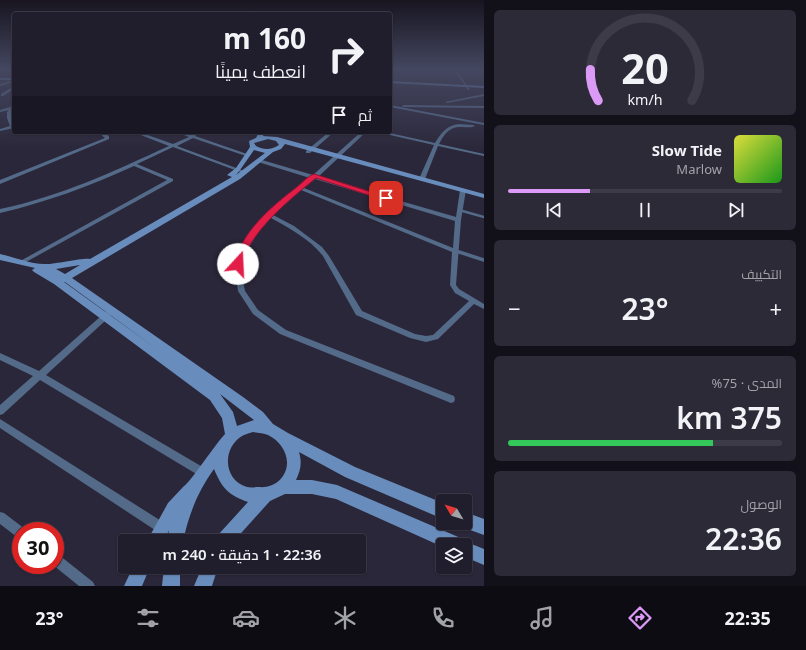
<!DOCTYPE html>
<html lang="ar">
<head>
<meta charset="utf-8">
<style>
	body { margin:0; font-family:"Noto Sans",Cairo,sans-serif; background:#2d2a38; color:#f1f3f6; direction:rtl; height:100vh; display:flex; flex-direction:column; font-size:15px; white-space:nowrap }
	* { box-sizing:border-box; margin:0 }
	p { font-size:13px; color:#a2a2a9 }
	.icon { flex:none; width:22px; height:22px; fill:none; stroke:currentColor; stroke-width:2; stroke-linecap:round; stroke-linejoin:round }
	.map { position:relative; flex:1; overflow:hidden; direction:ltr }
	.drawer { display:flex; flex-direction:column; gap:10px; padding:10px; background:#121018; width:322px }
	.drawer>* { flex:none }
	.top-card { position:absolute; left:12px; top:12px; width:380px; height:122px; border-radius:4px; box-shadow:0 1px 3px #0004,0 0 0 1px #3d3b48; direction:rtl; background:#201d2c; color:#f1f3f6; overflow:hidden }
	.needle { width:26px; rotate:308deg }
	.controls { position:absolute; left:436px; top:494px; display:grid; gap:8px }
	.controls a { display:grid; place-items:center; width:36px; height:36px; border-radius:4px; background:#201d2c; box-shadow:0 1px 3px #0004,0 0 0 1px #3d3b48; font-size:20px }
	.speed { position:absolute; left:12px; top:522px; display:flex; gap:8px; font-size:20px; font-weight:700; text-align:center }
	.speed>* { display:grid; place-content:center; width:52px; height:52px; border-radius:50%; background:#201d2c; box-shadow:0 1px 3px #0004,0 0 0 1px #3d3b48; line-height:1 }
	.speed .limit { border:6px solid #d22; background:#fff; color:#111 }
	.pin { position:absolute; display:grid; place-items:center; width:34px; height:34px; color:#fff; margin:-17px; border-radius:8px; box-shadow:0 2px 6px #0006 }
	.me { position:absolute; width:44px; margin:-22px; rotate:20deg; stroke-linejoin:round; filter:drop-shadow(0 0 3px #0008) }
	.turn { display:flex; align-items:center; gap:14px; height:84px; padding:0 20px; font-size:18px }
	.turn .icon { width:52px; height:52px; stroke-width:2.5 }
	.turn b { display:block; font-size:28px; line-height:34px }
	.then { display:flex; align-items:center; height:38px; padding:0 20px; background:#0003; gap:8px; font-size:15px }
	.big { font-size:30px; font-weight:600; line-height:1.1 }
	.drawer .widget { flex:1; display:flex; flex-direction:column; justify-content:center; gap:6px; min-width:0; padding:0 14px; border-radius:6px; background:#2d2a38 }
	.drawer .dial { align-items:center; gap:0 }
	.dial svg { height:104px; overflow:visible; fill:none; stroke:#3d3b48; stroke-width:7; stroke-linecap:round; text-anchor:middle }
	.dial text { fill:#f1f3f6; stroke:none }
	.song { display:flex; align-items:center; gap:12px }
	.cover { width:48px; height:48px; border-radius:6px; background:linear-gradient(135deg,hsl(60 70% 55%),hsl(120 70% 35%)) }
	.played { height:4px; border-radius:2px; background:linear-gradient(90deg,#da9af6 30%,#3d3b48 30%) }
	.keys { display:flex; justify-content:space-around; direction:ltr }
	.heat { display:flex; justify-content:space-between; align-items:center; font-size:22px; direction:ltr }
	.charge { height:6px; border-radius:3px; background:linear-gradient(90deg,#34c759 75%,#3d3b48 0) }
	.trip { position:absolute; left:118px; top:534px; width:248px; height:40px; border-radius:4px; background:#201d2c; box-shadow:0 1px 3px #0004,0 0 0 1px #3d3b48; font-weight:600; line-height:40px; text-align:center; direction:rtl }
	.tabs { display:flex; height:64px; justify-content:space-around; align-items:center; background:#0d0c12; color:#a2a2a9 }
	.tabs .icon { width:28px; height:28px }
	.tabs .selected { color:#da9af6 }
	.tabs b { font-size:18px; color:#f1f3f6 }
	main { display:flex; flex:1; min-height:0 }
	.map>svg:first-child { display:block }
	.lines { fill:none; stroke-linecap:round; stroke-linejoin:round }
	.lane-far1 { stroke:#536a88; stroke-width:2.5 }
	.lane { stroke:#536a88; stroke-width:3.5 }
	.street { fill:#536a88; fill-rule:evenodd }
	.secondary { fill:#688dbd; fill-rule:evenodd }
	.route { fill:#e11d48; stroke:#92132f }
</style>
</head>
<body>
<main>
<section class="drawer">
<div class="widget dial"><svg viewBox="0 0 100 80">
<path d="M14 69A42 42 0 1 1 86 69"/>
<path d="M14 69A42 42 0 0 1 8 45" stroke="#da9af6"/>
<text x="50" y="56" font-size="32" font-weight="700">20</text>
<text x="50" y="72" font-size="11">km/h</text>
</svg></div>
<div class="widget">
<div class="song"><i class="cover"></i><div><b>Slow Tide</b><p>Marlow</p></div></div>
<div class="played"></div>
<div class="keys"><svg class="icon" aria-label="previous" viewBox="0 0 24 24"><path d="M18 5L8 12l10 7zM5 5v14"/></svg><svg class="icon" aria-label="pause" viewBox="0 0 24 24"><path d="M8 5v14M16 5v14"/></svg><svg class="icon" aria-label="next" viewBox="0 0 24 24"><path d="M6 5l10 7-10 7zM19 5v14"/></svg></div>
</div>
<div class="widget"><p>التكييف</p>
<div class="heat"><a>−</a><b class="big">23°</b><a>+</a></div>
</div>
<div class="widget"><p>المدى · 75%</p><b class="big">375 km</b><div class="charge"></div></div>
<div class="widget"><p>الوصول</p><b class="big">22:36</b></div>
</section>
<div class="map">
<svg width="484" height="586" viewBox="0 0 484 586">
	<rect width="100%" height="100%" fill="#2b273a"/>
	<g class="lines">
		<polyline class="lane-far1" points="459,210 484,217"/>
		<polyline class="lane" points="456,251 484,260"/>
		<g class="street">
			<polygon points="453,69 456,69 470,90 468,90"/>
			<polygon points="14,80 14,82 0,86 0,84"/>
			<polygon points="14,86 14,89 3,96 1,96 1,94"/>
			<polygon points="484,94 484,96 447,103 445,102"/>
			<polygon points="390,105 484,123 484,125 390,107"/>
			<polygon points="404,105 484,106 484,108 403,107 402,106"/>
			<path d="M14,106V109L11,112C11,118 14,122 14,128L0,131V129L10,126L7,118V112L9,110L0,112V110Z"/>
			<path d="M459,124L473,125L475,126C471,128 467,127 462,127C450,126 444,134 439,144L484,154V156L438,146L425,179L422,181L419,179L434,145L377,132H385L435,143C441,133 447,125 459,124Z"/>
			<polygon points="98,132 103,132 109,136 109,139 0,184 0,180 105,138"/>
			<path d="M133,132H139L173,144L189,137L176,132H182L192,135L195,132H200L195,136L250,155L246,156L193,138L177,146L247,172L243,173L173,147L137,164L173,179V181L26,262H22L21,261L22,260L167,180L134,166C90,186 47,202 0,213V209C62,196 112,172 169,146Z"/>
			<polygon points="329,132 334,132 310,153 306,153 306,151"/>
			<path d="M361,132H366L318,177L456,217L460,190L461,189H465L466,190L461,220L456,285L459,289L484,304V309L474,304L438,339L426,342L410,338L356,315L323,256C310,239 289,228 271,218L258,232L247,251L241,271L245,291L258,310L286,330L454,396L455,399L454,402L451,403L280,334L253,314L238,291L235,271L240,251L253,231L267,214L297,187L310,178L258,162V160H262L313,175ZM315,179L455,221L453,248L304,188ZM301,190L452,252L450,285L455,293L469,301L433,335L426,336L415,334L362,311L329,256L322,247L294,226L273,215Z"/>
			<polygon points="110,308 113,308 117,310 46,375 206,469 207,472 206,475 202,477 198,475 40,380 3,414 0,415 0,405 33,376 0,360 0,353 39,371"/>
			<polygon points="0,419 166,524 168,528 166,532 162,534 158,532 0,428"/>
			<polygon points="0,512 4,513 25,529 26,531 21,531 21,539 17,537 0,524"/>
			<polygon points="55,553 59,555 93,582 95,586 79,586 53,565 55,565"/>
		</g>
		<g class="secondary">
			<rect x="0" y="78" width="14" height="2"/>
			<polygon points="390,81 484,86 484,88 390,83"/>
			<path d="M259,132H265L263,136L277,137L484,194V198L285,144L281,149L273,152L240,179L72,278L243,397L263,412L273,424L288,433L355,467L443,503V519L345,477L299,452C302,462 301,470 296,480H312L337,485L463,539L464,541L484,549V565L465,557V545H443V547L336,499L312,494H285L270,501L234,541H216L218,535L248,502C228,495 222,488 214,469C198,491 189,514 183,541H167L169,530L164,541H147L168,503L184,486C189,484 217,442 225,434L222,418L210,400L54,284L34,272L32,270L35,268L0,260V254C14,257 33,265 47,264C55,264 86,257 90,259L232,177L227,175L236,168L250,147L249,141L256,138ZM268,139L276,141L279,145C271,150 264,150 256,146L254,143ZM254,150L265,153L236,175L240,170ZM80,265L65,274L56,269ZM64,282H65L157,349ZM220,394L254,420L237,426L233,412ZM253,432C258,433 264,433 268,435C283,442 293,461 283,476C278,484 268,488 259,487C256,487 251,488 247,487C223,480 222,448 242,436C245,434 250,433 253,432Z"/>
			<polygon points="465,512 484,519 484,535 459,526 458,523 465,523"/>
			<polygon points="133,567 150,567 142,586 124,586"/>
			<polygon points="164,567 180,567 180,586 162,586"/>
			<polygon points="202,567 218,567 212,586 194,586"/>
		</g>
	</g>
	<linearGradient id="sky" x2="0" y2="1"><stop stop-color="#181520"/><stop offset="0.46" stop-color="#444760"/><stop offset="1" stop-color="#444760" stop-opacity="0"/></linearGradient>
	<rect width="484" height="151" fill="url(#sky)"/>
	<path class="route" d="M314,174L390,198L384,200L316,178C289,200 263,221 246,251C244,255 244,261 241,265H235L234,264C242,231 272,206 297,187C303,182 308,176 314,174Z"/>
</svg>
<div class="controls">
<a><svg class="needle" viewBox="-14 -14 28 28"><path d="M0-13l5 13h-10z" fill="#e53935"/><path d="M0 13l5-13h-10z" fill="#a2a2a9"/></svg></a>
<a><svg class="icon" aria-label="layers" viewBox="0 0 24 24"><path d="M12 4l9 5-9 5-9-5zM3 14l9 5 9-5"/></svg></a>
</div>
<div class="speed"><div class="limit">30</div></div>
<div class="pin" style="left:386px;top:198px;background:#d93025"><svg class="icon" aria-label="arrive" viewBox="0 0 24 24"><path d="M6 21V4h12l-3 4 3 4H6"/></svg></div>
<svg class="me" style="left:238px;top:264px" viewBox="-20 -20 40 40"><circle r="19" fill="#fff"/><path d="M0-13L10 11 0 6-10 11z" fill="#e11d48"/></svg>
<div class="trip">22:36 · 1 دقيقة · 240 m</div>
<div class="top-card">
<div class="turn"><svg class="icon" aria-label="right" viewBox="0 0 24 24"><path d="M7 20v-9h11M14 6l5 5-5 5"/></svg><div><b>160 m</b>انعطف يمينًا</div></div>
<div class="then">ثم<svg class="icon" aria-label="arrive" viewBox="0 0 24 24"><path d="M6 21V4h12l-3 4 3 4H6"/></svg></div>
</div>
</div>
</main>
<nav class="tabs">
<b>22:35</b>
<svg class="icon selected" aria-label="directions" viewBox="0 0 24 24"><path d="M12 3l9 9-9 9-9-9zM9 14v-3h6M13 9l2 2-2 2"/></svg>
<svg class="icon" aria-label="music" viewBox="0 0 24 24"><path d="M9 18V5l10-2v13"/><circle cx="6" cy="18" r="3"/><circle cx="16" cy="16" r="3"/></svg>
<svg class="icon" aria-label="phone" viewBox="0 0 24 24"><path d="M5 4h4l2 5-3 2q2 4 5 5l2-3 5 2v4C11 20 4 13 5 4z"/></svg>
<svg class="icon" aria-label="climate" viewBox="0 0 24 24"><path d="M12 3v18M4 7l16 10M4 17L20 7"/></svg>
<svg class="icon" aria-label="car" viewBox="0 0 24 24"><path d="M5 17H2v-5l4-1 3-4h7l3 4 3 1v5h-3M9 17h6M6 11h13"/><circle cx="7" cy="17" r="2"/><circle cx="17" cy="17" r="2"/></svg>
<svg class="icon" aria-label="filters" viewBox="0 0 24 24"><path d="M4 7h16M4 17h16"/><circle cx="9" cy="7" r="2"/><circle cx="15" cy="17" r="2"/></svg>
<b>23°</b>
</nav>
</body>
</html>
